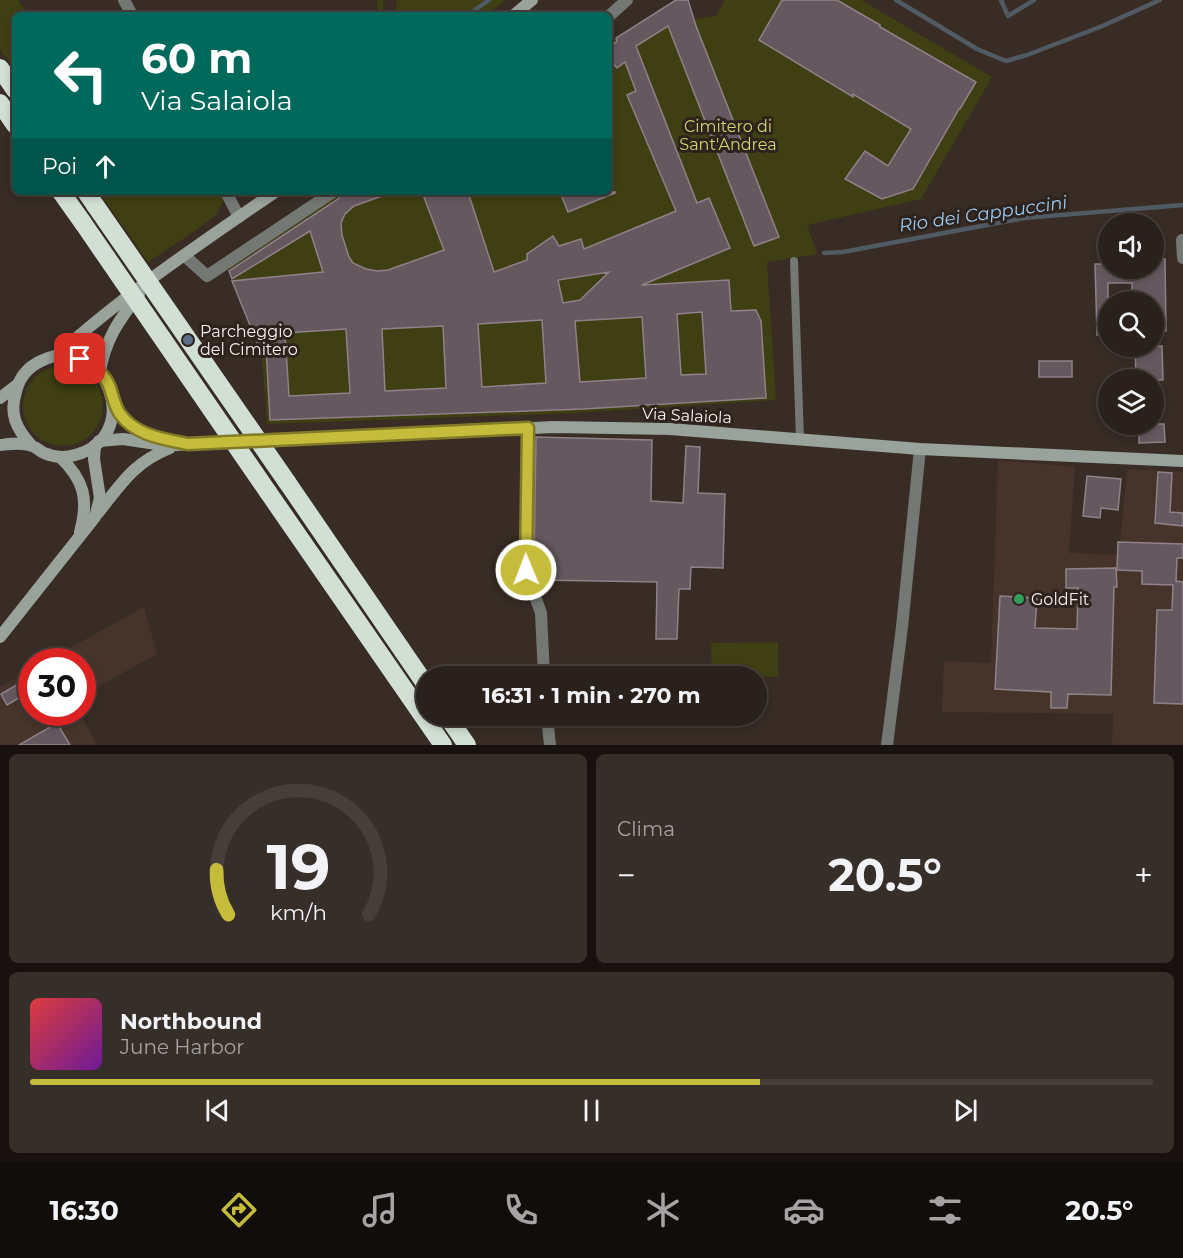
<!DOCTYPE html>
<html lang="it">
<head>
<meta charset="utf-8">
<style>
	body { margin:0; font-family:Montserrat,sans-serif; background:#362e29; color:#f1f3f6; height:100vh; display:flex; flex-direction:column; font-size:22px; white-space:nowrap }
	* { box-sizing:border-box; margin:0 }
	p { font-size:20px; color:#a5a3a3 }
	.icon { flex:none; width:33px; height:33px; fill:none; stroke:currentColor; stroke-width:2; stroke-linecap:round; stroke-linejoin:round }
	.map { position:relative; height:745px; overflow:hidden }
	.side { display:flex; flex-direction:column; gap:9px; padding:9px; background:#17120f; flex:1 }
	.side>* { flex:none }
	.banner { position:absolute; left:12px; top:12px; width:600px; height:183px; border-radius:9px; box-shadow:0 3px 9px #0003,0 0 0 2px #463e3b; background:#00695c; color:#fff; overflow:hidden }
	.fabs { position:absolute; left:1098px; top:213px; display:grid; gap:12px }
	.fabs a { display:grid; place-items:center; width:66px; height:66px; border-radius:50%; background:#2a211c; box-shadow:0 3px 9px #0003,0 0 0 2px #463e3b; font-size:30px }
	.speed { position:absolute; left:18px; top:648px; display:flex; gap:12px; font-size:30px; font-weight:700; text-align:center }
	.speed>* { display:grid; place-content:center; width:78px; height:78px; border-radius:50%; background:#2a211c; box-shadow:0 3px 9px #0003,0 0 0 2px #463e3b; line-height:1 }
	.speed .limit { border:9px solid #d22; background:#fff; color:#111 }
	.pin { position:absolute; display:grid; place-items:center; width:51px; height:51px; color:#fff; margin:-26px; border-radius:12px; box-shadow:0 3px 9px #0006 }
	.me { position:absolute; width:66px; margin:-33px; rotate:359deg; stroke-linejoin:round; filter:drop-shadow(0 0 4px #0008) }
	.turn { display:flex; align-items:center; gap:21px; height:126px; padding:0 30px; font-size:27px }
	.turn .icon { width:78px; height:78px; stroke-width:2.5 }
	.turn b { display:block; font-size:42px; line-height:51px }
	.then { display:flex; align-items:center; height:57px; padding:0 30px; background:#0003; gap:12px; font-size:22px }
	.big { font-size:45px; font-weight:700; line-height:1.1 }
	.side .card { flex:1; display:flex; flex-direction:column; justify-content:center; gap:9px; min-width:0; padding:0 21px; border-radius:9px; background:#362e29 }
	.side .dial { align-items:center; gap:0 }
	.dial svg { height:156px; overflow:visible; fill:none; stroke:#463e3b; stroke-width:7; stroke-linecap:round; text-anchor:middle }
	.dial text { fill:#f1f3f6; stroke:none }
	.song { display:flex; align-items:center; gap:18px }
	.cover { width:72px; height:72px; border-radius:9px; background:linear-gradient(135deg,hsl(0 70% 55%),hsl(280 70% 35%)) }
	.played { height:6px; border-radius:3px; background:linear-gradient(90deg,#c6bc3c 65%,#463e3b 65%) }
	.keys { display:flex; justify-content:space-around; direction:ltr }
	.heat { display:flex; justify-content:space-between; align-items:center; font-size:33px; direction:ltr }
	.side .tiles { flex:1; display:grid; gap:9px; grid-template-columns:1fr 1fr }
	.card:last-child { grid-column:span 2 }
	.trip { position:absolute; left:416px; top:666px; width:351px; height:60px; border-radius:30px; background:#2a211c; box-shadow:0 3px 9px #0003,0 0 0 2px #463e3b; font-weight:700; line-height:60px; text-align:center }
	.menu { display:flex; height:96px; justify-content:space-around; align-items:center; background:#110d0b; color:#a5a3a3 }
	.menu .icon { width:42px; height:42px }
	.menu .selected { color:#c6bc3c }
	.menu b { font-size:27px; color:#f1f3f6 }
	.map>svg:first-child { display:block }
	.built { fill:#46342a }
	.green { fill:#3e3f12 }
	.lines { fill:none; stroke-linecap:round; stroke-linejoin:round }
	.stream { stroke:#4f5a63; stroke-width:4.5 }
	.building { fill:#66585f; stroke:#908189; stroke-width:1.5; fill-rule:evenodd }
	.lane { stroke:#737874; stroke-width:8 }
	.street { stroke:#737874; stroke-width:12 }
	.secondary { stroke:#99a29b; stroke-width:12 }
	.highway { stroke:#d1dfd4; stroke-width:18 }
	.highway-bridge { stroke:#d1dfd4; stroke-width:18 }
	.route-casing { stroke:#817a27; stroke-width:15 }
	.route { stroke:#c6bc3c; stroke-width:10 }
	.service-dot { fill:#5c6f8a; stroke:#2e221c; stroke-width:2 }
	.leisure-dot { fill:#2e9e5b; stroke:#2e221c; stroke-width:2 }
	.labels { text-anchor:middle; stroke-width:6; stroke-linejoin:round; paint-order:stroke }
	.park-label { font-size:16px; fill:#d1d56e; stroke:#2e221c }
	.poi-label { font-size:16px; fill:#f8f0ec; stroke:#2e221c; text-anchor:start }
	.street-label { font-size:16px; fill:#f8f0ec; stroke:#2e221c }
	.water-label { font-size:18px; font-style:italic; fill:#99caf2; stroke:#2e221c }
</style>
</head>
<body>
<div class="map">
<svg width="1183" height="745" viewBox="0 0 1183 745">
	<rect width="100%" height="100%" fill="#382c25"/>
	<g class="built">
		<polygon points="998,460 1075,467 1069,553 1119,555 1127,469 1183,472 1183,745 1112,745 1113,714 942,712 944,661 991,663"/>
		<polygon points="144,607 157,654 83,695 82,662 46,661"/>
		<polygon points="31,670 32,712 80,713 97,745 0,745 0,687"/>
	</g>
	<g class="green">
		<polygon points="0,0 18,0 29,15 15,15 15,71 0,49"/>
		<polygon points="377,0 383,0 384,11 397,9 396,0 506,0 486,15 378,15"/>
		<polygon points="676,0 688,0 695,19 716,16 725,0 861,0 992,77 921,199 807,225 817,254 767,262 776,400 575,413 267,424 262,354 227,267 343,192 609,192 609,43"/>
		<polygon points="99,192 223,192 225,199 215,216 183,239 148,262"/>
		<circle cx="63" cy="406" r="40"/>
		<polygon points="778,642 778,677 712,676 711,643"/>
	</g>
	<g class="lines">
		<g class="stream">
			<polyline points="896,0 977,49 1006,61 1027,55 1100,27 1160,0"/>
			<polyline points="1001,0 1008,16 1034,0"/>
			<polyline points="468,15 489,0"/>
			<polyline points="824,253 843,252 1024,218 1183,205"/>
		</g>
	</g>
	<g class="building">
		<path d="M676,0H688L696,26L779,237L754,246L668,26L636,46L697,203L709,198L730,248L642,285L729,280L731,311L756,310L761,321L766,398L583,409L270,420L266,346L258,345L232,281L323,272L310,231L232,279L229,271L338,199L343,192H388V194L354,206L345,214L341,223L342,235L349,257L353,263L366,269L377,271L388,270L444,250L422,192H468L494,272L527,260V254L553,236L559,246L581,239L584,249L676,211L627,95L636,91L625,62L617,68L609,58V48L617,41L616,38ZM609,272L580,300L563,303L558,280ZM702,312L706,374L681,375L677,314ZM642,317L646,378L580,382L575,321ZM542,320L546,383L482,387L478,324ZM443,326L446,388L385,391L382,329ZM346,329L350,393L289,396L285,333Z"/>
		<polygon points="782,0 837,0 880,25 880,27 976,82 960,109 959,109 913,189 882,199 845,179 865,151 888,166 911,129 853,94 853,97 759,40"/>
		<polygon points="560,192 615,192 615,193 568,212"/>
		<polygon points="1154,259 1165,259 1166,331 1154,331 1154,302 1132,302 1132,283 1108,283 1108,334 1097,335 1095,264 1108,264 1108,268 1154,268"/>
		<polygon points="1135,346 1162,346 1163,380 1136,380"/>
		<rect x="1039" y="361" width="33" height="16"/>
		<polygon points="1139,424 1164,424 1165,442 1139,443"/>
		<polygon points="536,437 652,440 651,501 683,503 686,446 700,447 698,493 725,494 723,568 691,567 690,589 679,589 677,639 656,639 657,582 538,580 534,561"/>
		<polygon points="1158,472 1172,473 1170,512 1183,513 1183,526 1155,523"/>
		<polygon points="1087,476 1121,479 1118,510 1101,508 1100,518 1083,516"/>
		<polygon points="1118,542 1183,544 1183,558 1177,558 1176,581 1183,582 1183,704 1154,703 1157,610 1172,610 1173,585 1142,584 1142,571 1117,570"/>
		<polygon points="1116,568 1117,587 1114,587 1111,695 1068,694 1067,708 1051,708 1051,692 995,689 1000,596 1037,598 1035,628 1077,629 1078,588 1066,588 1066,569"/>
		<polygon points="32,676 32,690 7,705 1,694"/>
		<polygon points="57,723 70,745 19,745"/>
	</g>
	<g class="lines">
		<polyline class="lane" points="794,261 800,440"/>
		<g class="street">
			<polyline points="124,0 132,15"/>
			<polyline points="609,16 627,0"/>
			<polyline points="226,192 239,217"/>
			<polyline points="1182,240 1183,258"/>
			<polyline points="185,256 207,276 333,192"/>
			<polyline points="528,428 526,562 529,580 541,613 544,676"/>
			<polyline points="547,716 550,745"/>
			<polyline points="887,745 902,627 920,449"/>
		</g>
		<g class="secondary">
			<polyline points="514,15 532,0"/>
			<path d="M56,356C123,295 201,243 275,192"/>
			<path d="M100,372C105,340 119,320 139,294"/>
			<polyline points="0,398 17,385"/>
			<path d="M113,400C125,425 140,434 166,440"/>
			<polyline points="99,441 123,439 163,445 177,445 553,427 670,429 920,449 1183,461"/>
			<path d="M0,445C10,444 23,442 32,446C36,447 40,451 44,453C53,457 65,458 75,455C146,437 106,330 41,361C28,367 19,378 16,392C9,414 16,428 31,445"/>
			<path d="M60,457C84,480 89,499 80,532"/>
			<path d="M98,513C122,483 133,463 170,448"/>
			<polyline points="0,637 95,517 100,498 94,459 95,445"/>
		</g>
		<g class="highway">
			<polyline points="0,68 15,90"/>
			<polyline points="0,103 15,125"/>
			<polyline points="61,192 83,223"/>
			<polyline points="86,192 95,205"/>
			<polyline points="287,482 426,685"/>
			<polyline points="268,492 443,745"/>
			<polyline points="447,716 467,745"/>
		</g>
		<g class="highway-bridge">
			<polyline points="95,205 287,482"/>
			<polyline points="83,223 268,492"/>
		</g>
	</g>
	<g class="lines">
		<g class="route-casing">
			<path id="route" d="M80,359C93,365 105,374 110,388C113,397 115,407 120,414C136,436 164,439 188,444L528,428L526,570"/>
		</g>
		<use href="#route" class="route"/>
	</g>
	<circle class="service-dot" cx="188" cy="340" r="6"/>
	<circle class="leisure-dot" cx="1019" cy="599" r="6"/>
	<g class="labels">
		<g class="park-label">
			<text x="728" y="132">Cimitero di<tspan x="728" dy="18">Sant'Andrea</tspan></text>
		</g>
		<g class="poi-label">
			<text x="200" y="337">Parcheggio<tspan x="200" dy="18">del Cimitero</tspan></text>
			<text x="1031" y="605">GoldFit</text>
		</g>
		<g class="street-label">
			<text transform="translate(687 415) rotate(3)" y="6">Via Salaiola</text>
		</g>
		<g class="water-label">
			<text transform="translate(983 214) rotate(-8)" y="6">Rio dei Cappuccini</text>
		</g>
	</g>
</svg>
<div class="fabs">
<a><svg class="icon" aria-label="sound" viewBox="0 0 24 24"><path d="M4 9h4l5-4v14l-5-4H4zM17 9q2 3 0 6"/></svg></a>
<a><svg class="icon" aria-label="search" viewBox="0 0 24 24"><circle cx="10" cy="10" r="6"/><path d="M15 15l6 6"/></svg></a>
<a><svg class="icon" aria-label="layers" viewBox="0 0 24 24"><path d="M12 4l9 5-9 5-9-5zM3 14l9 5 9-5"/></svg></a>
</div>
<div class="speed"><div class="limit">30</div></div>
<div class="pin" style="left:80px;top:359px;background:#d93025"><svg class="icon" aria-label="arrive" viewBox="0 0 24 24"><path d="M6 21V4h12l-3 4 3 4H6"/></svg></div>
<svg class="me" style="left:526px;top:570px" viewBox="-20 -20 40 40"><circle r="17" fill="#c6bc3c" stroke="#fff" stroke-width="3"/><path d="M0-11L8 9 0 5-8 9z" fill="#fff"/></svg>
<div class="trip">16:31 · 1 min · 270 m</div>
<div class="banner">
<div class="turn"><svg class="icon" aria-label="left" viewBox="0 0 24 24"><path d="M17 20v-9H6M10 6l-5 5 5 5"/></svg><div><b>60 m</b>Via Salaiola</div></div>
<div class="then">Poi<svg class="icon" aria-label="ahead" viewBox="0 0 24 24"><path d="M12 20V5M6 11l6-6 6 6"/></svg></div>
</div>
</div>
<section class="side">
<div class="tiles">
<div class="card dial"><svg viewBox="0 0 100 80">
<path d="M14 69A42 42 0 1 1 86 69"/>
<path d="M14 69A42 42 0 0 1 8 46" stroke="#c6bc3c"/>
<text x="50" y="56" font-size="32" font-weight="700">19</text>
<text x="50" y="72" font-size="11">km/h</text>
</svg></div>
<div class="card"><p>Clima</p>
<div class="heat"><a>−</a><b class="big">20.5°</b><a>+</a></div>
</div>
<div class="card">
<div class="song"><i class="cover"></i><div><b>Northbound</b><p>June Harbor</p></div></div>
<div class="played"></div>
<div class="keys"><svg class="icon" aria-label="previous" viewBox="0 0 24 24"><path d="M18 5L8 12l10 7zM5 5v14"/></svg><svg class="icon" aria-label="pause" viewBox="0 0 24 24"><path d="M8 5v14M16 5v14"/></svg><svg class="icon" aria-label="next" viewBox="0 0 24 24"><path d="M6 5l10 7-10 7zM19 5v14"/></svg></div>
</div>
</div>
</section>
<nav class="menu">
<b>16:30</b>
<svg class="icon selected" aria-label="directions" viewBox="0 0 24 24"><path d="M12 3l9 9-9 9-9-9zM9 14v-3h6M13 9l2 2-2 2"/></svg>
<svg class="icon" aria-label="music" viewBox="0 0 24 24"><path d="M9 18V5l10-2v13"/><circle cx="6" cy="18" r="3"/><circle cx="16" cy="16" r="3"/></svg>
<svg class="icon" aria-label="phone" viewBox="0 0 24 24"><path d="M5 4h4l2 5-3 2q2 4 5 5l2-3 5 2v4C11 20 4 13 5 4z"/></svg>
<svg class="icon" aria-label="climate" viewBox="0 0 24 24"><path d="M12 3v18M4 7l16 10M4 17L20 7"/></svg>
<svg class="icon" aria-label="car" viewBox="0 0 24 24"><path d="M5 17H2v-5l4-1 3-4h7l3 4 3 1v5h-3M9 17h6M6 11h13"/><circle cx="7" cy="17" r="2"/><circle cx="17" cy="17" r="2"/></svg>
<svg class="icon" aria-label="filters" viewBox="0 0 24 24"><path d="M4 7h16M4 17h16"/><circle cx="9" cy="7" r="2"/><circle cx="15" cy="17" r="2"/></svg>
<b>20.5°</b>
</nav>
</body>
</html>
